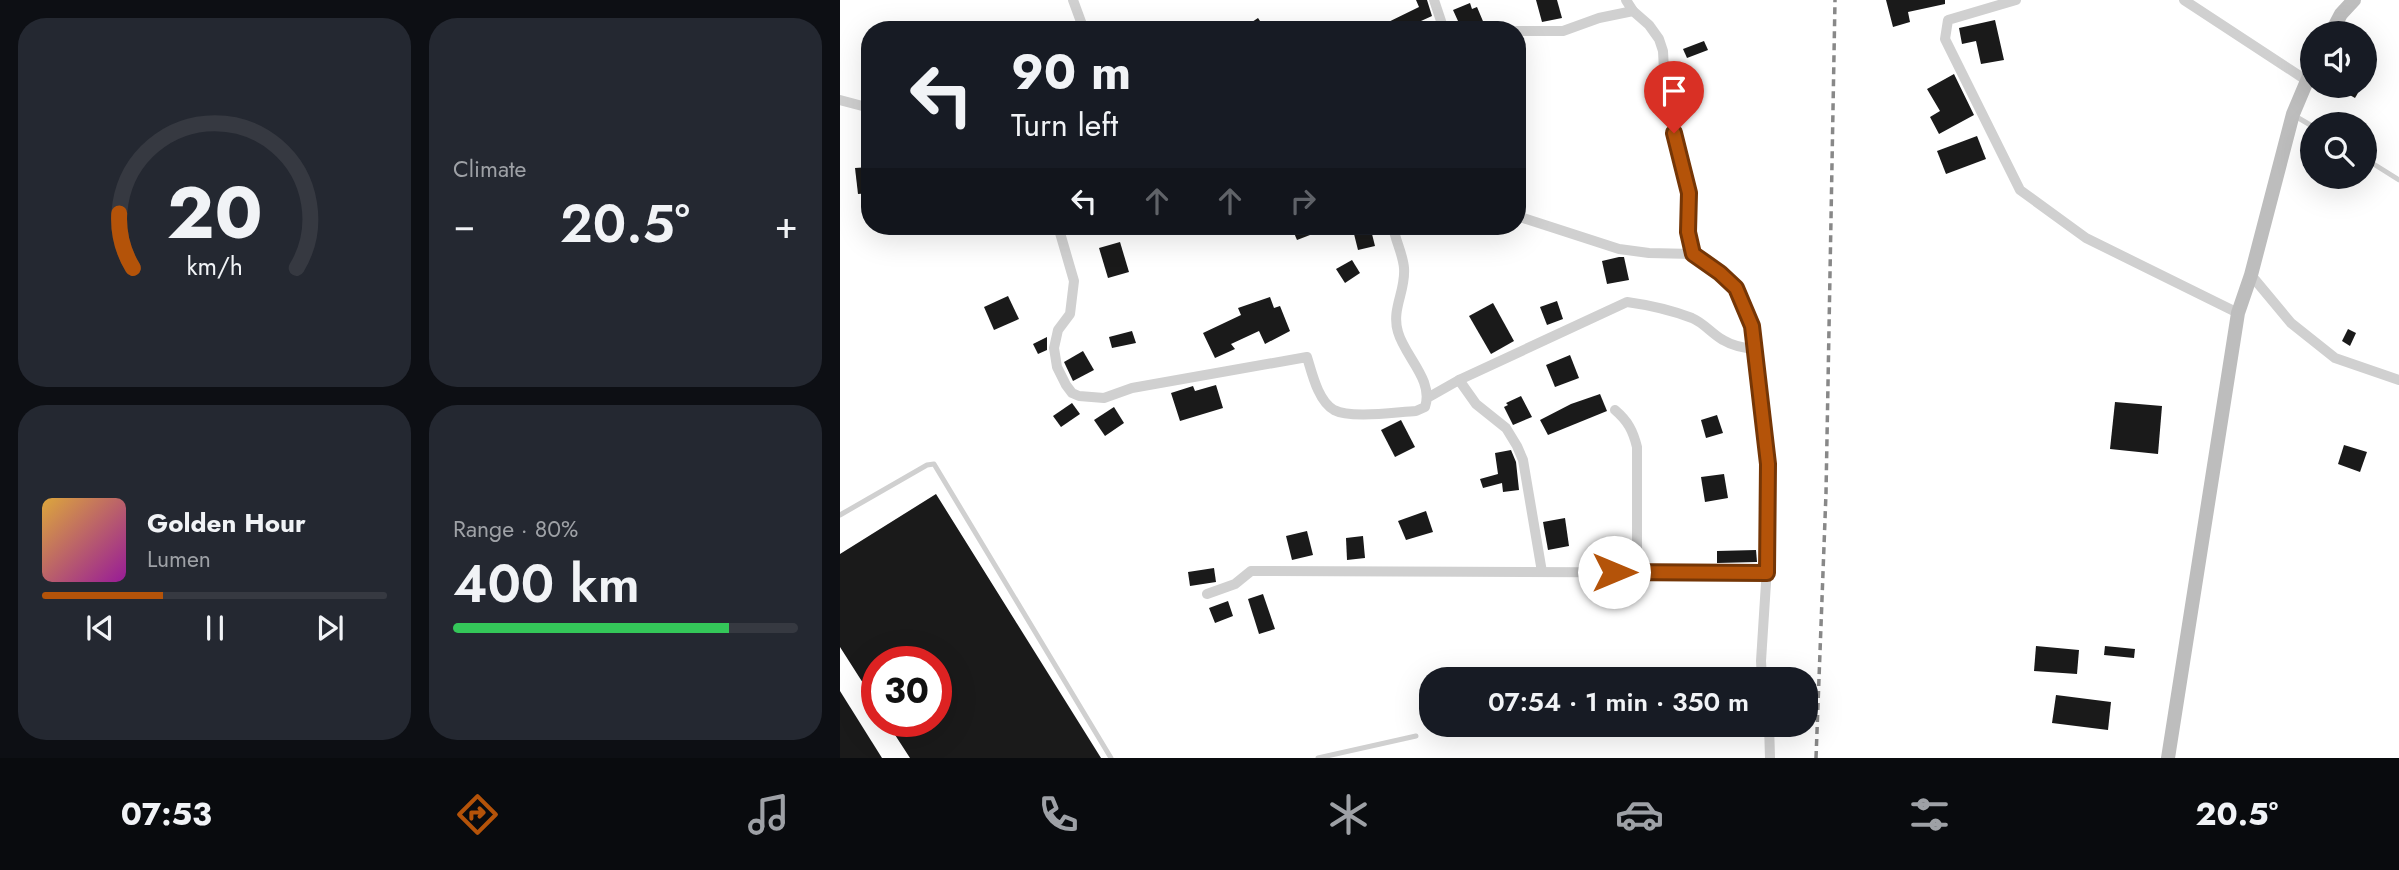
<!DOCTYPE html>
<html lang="en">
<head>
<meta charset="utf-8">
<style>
	body { margin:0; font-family:Jost,sans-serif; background:#242831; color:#f1f3f6; height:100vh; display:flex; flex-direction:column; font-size:26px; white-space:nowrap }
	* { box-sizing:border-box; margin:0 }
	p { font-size:23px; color:#9ea1a6 }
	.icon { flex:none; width:38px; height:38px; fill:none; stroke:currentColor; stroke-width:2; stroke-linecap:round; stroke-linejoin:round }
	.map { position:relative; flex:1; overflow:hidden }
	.details { display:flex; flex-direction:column; gap:18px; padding:18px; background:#0d0f14; width:840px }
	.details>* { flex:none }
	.top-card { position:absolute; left:21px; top:21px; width:665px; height:214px; border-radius:28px; box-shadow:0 7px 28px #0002; background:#171b24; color:#f1f3f6; overflow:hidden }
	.tools { position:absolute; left:1460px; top:21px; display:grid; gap:14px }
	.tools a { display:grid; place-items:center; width:77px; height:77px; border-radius:50%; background:#171b24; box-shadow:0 7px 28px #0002; font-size:35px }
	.speed { position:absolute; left:21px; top:646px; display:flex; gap:14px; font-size:35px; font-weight:700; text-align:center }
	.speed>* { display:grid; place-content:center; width:91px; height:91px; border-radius:50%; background:#171b24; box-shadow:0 7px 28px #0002; line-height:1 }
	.speed .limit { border:10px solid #d22; background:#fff; color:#111 }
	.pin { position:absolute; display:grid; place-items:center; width:60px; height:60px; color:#fff; margin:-72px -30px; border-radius:50% 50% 50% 0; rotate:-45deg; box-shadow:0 0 7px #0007 }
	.pin .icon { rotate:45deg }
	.me { position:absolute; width:77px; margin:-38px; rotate:90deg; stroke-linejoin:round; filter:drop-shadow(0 0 5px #0008) }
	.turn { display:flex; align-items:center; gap:24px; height:147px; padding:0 35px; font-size:32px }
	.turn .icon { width:91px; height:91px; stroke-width:2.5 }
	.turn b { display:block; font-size:49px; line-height:60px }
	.lanes { display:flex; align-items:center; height:66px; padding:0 35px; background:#0003; justify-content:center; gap:35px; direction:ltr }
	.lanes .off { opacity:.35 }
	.big { font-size:52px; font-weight:600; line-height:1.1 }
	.details .card { flex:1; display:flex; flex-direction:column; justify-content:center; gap:10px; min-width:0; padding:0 24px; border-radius:28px; background:#242831 }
	.details .dial { align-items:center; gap:0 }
	.dial svg { height:182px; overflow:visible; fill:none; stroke:#363941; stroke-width:7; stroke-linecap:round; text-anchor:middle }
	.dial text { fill:#f1f3f6; stroke:none }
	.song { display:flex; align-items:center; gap:21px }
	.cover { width:84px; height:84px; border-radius:10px; background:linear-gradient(135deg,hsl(40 70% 55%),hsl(300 70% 35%)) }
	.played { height:7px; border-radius:4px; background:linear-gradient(90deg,#b45309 35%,#363941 35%) }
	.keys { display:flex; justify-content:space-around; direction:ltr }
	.heat { display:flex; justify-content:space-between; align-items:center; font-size:38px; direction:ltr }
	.charge { height:10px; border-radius:5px; background:linear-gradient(90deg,#34c759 80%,#363941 0) }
	.details .tiles { flex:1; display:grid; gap:18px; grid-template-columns:repeat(2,1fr) }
	.trip { position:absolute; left:579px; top:667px; width:399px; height:70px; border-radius:28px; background:#171b24; box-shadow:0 7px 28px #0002; font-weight:600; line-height:70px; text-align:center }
	.tabs { display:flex; height:112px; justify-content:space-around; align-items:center; background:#090b0e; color:#9ea1a6 }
	.tabs .icon { width:49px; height:49px }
	.tabs .selected { color:#b45309 }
	.tabs b { font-size:32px; color:#f1f3f6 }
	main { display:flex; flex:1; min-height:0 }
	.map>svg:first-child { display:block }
	.building { fill:#1a1a1a }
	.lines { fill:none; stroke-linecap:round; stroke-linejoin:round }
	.service { stroke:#d0d0d0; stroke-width:5 }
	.minor { stroke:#d0d0d0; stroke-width:10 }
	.secondary { stroke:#bdbdbd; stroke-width:14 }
	.rail { stroke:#888; stroke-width:3.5; stroke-dasharray:7 5; stroke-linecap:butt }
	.route-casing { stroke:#753606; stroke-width:18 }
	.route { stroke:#b45309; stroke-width:12 }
</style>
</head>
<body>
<main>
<section class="details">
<div class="tiles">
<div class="card dial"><svg viewBox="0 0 100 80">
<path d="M14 69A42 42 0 1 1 86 69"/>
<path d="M14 69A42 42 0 0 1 8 45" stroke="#b45309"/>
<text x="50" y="56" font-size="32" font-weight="700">20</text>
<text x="50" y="72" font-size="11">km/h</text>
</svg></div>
<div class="card"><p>Climate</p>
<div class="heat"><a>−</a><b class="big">20.5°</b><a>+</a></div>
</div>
<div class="card">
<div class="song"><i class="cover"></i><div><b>Golden Hour</b><p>Lumen</p></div></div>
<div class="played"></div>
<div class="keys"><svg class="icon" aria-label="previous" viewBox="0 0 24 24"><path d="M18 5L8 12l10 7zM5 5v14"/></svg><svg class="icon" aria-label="pause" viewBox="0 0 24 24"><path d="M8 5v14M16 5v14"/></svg><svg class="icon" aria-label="next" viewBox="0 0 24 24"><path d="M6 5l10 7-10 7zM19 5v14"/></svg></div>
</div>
<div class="card"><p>Range · 80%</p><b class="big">400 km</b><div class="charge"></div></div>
</div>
</section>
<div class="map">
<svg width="1559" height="758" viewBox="0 0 1559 758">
	<rect width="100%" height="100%" fill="#fff"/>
	<g class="building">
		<polygon points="576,0 587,0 592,16 581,21 585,30 532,30 579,7"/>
		<polygon points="696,0 717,0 722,18 702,22"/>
		<polygon points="1046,0 1105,0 1105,4 1068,12 1070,22 1053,27"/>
		<polygon points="630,3 632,9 637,7 645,26 635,30 611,30 610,24 618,21 613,10"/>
		<polygon points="418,18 426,30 400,30"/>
		<polygon points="1155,20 1164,60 1141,64 1136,41 1122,44 1119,28"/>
		<polygon points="864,41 868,50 847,58 843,49"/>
		<polygon points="1114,74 1134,115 1099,134 1090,117 1100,111 1087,89"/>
		<polygon points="1494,86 1522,86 1515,98"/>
		<polygon points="1137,136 1146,159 1106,174 1097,151"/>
		<polygon points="30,167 30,193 18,194 15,168"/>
		<polygon points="451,226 467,226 470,235 457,240"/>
		<polygon points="530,226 535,246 518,250 513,230"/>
		<polygon points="280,242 289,272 268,278 259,248"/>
		<polygon points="779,257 784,257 789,280 767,284 762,261"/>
		<polygon points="512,260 520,273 505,283 496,269"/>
		<polygon points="168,296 179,319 154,330 144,307"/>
		<polygon points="430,297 434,308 440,306 450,331 425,344 419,331 391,344 395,349 375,358 363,333 401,315 398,308"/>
		<polygon points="717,301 723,319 707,325 700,307"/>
		<polygon points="653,303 674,341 651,354 629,316"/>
		<polygon points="1508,329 1516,333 1510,346 1502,341"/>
		<polygon points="292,331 296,343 272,348 269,337"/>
		<polygon points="207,337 207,350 198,354 193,344"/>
		<polygon points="243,351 254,370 233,381 224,362"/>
		<polygon points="730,355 739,378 715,387 706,365"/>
		<polygon points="376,385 383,408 340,421 331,393 353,386 355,391"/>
		<polygon points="760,394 767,411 708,435 700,420 731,404"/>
		<polygon points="681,396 692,417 673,425 664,407 668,405 666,403"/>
		<polygon points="1275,402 1322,406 1318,454 1270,449"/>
		<polygon points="232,403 240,414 221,427 213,416"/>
		<polygon points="274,407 284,423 265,436 254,420"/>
		<polygon points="877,415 883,433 866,438 861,420"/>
		<polygon points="561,420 575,447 555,457 541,430"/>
		<polygon points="1504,445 1527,452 1520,472 1498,464"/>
		<polygon points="671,450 676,462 679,490 663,492 662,483 643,488 640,479 658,474 655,453"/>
		<polygon points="884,474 888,498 865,502 861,477"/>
		<polygon points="96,494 261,758 70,758 46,721 96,721 96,662 37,662 37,705 0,647 0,554"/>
		<polygon points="586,511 593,532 566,540 558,521"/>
		<polygon points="725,518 729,546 708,550 703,522"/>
		<polygon points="467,531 473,555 452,560 446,536"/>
		<polygon points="523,536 525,558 507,560 506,538"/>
		<polygon points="916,550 917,562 877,563 877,551"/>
		<polygon points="374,568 376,582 350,586 348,572"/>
		<polygon points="423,594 435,629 419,634 408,599"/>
		<polygon points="388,601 393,616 375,623 369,608"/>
		<polygon points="1196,646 1239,650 1237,674 1194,671"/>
		<polygon points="1265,646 1295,649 1294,658 1264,655"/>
		<polygon points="0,691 42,758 0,758"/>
		<polygon points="1216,695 1271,702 1268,730 1212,723"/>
	</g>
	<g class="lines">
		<g class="service">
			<polyline points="1455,116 1472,126"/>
			<polyline points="1524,158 1559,180"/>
			<polyline points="0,515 87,465 94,464 271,758"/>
			<polyline points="478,758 576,736"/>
		</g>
		<g class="minor">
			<polyline points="233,0 244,30"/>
			<polyline points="594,0 604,30"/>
			<polyline points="786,0 793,11 809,25 819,39 823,51 825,90 849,193 848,232 853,254"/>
			<polyline points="1176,0 1108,20 1105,39 1180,190 1246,238 1398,313"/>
			<polyline points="1344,0 1466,80"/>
			<polyline points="677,31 723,31 759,18 793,11"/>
			<polyline points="0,100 30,108"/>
			<polyline points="677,216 779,249 809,253 853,254 880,273 896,288 912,326 928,464 929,536 921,661 922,679"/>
			<path d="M218,226L234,281L230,314L218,330L214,348L217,367L226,385L232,393L239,396L264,398L292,388L467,357C472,373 478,401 494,410C511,419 556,412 576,411L585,407C594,380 565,357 558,332C551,309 566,291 564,268C563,254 555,240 553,226"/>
			<polyline points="1411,275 1451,323 1495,358 1559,380"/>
			<path d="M619,380L787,302C809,305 831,310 852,318C864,323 872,334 883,340C893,346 903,348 915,349"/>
			<polyline points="589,397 619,380 636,404 666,428 677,446 683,460 702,572"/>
			<path d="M775,410C788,421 793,431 797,447V573"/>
			<polyline points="367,594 395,584 411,571 927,573"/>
			<polyline points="929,724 930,758"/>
		</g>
		<g class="secondary">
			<polyline points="1491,33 1501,14 1514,0"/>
			<polyline points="1328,758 1398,313 1411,275 1453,114 1472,69"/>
		</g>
		<polyline class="rail" points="976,758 986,493 995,0"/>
	</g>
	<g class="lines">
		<g class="route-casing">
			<polyline id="route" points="774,572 927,573 928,464 912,326 896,288 880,273 853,254 848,232 849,193 834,133"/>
		</g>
		<use href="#route" class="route"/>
	</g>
</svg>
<div class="tools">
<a><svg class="icon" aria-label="sound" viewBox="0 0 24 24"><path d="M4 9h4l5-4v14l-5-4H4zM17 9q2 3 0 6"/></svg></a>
<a><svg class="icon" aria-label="search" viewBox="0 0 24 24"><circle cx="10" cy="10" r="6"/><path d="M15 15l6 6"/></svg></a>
</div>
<div class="speed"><div class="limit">30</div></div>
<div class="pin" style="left:834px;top:133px;background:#d93025"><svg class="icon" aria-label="arrive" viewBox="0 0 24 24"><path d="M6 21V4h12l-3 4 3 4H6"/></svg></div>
<svg class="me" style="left:774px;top:572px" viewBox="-20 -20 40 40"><circle r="19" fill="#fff"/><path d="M0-13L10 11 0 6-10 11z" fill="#b45309"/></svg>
<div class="trip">07:54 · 1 min · 350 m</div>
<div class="top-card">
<div class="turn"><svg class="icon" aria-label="left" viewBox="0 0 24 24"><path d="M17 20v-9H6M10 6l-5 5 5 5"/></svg><div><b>90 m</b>Turn left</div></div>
<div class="lanes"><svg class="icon" aria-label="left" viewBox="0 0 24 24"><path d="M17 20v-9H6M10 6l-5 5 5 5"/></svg><svg class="icon off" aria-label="ahead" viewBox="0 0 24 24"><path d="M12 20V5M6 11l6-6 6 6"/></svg><svg class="icon off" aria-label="ahead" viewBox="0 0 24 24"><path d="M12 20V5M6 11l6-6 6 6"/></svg><svg class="icon off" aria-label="right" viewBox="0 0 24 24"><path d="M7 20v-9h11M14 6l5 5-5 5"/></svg></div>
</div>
</div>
</main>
<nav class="tabs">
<b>07:53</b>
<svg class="icon selected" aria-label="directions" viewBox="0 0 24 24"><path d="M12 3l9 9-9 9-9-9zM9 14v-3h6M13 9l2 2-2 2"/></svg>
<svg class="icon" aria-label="music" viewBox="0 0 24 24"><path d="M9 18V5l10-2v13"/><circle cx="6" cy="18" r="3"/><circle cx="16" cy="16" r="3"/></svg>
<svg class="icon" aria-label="phone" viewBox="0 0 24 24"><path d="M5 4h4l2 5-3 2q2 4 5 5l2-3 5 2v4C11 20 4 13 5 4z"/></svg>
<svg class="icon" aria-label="climate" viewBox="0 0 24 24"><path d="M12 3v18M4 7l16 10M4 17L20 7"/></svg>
<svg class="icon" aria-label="car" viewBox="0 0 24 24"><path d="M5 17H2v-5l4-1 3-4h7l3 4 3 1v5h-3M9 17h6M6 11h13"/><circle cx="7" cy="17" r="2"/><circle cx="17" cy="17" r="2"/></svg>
<svg class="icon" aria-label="filters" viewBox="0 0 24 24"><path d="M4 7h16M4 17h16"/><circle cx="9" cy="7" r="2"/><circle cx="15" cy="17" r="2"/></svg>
<b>20.5°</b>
</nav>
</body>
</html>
